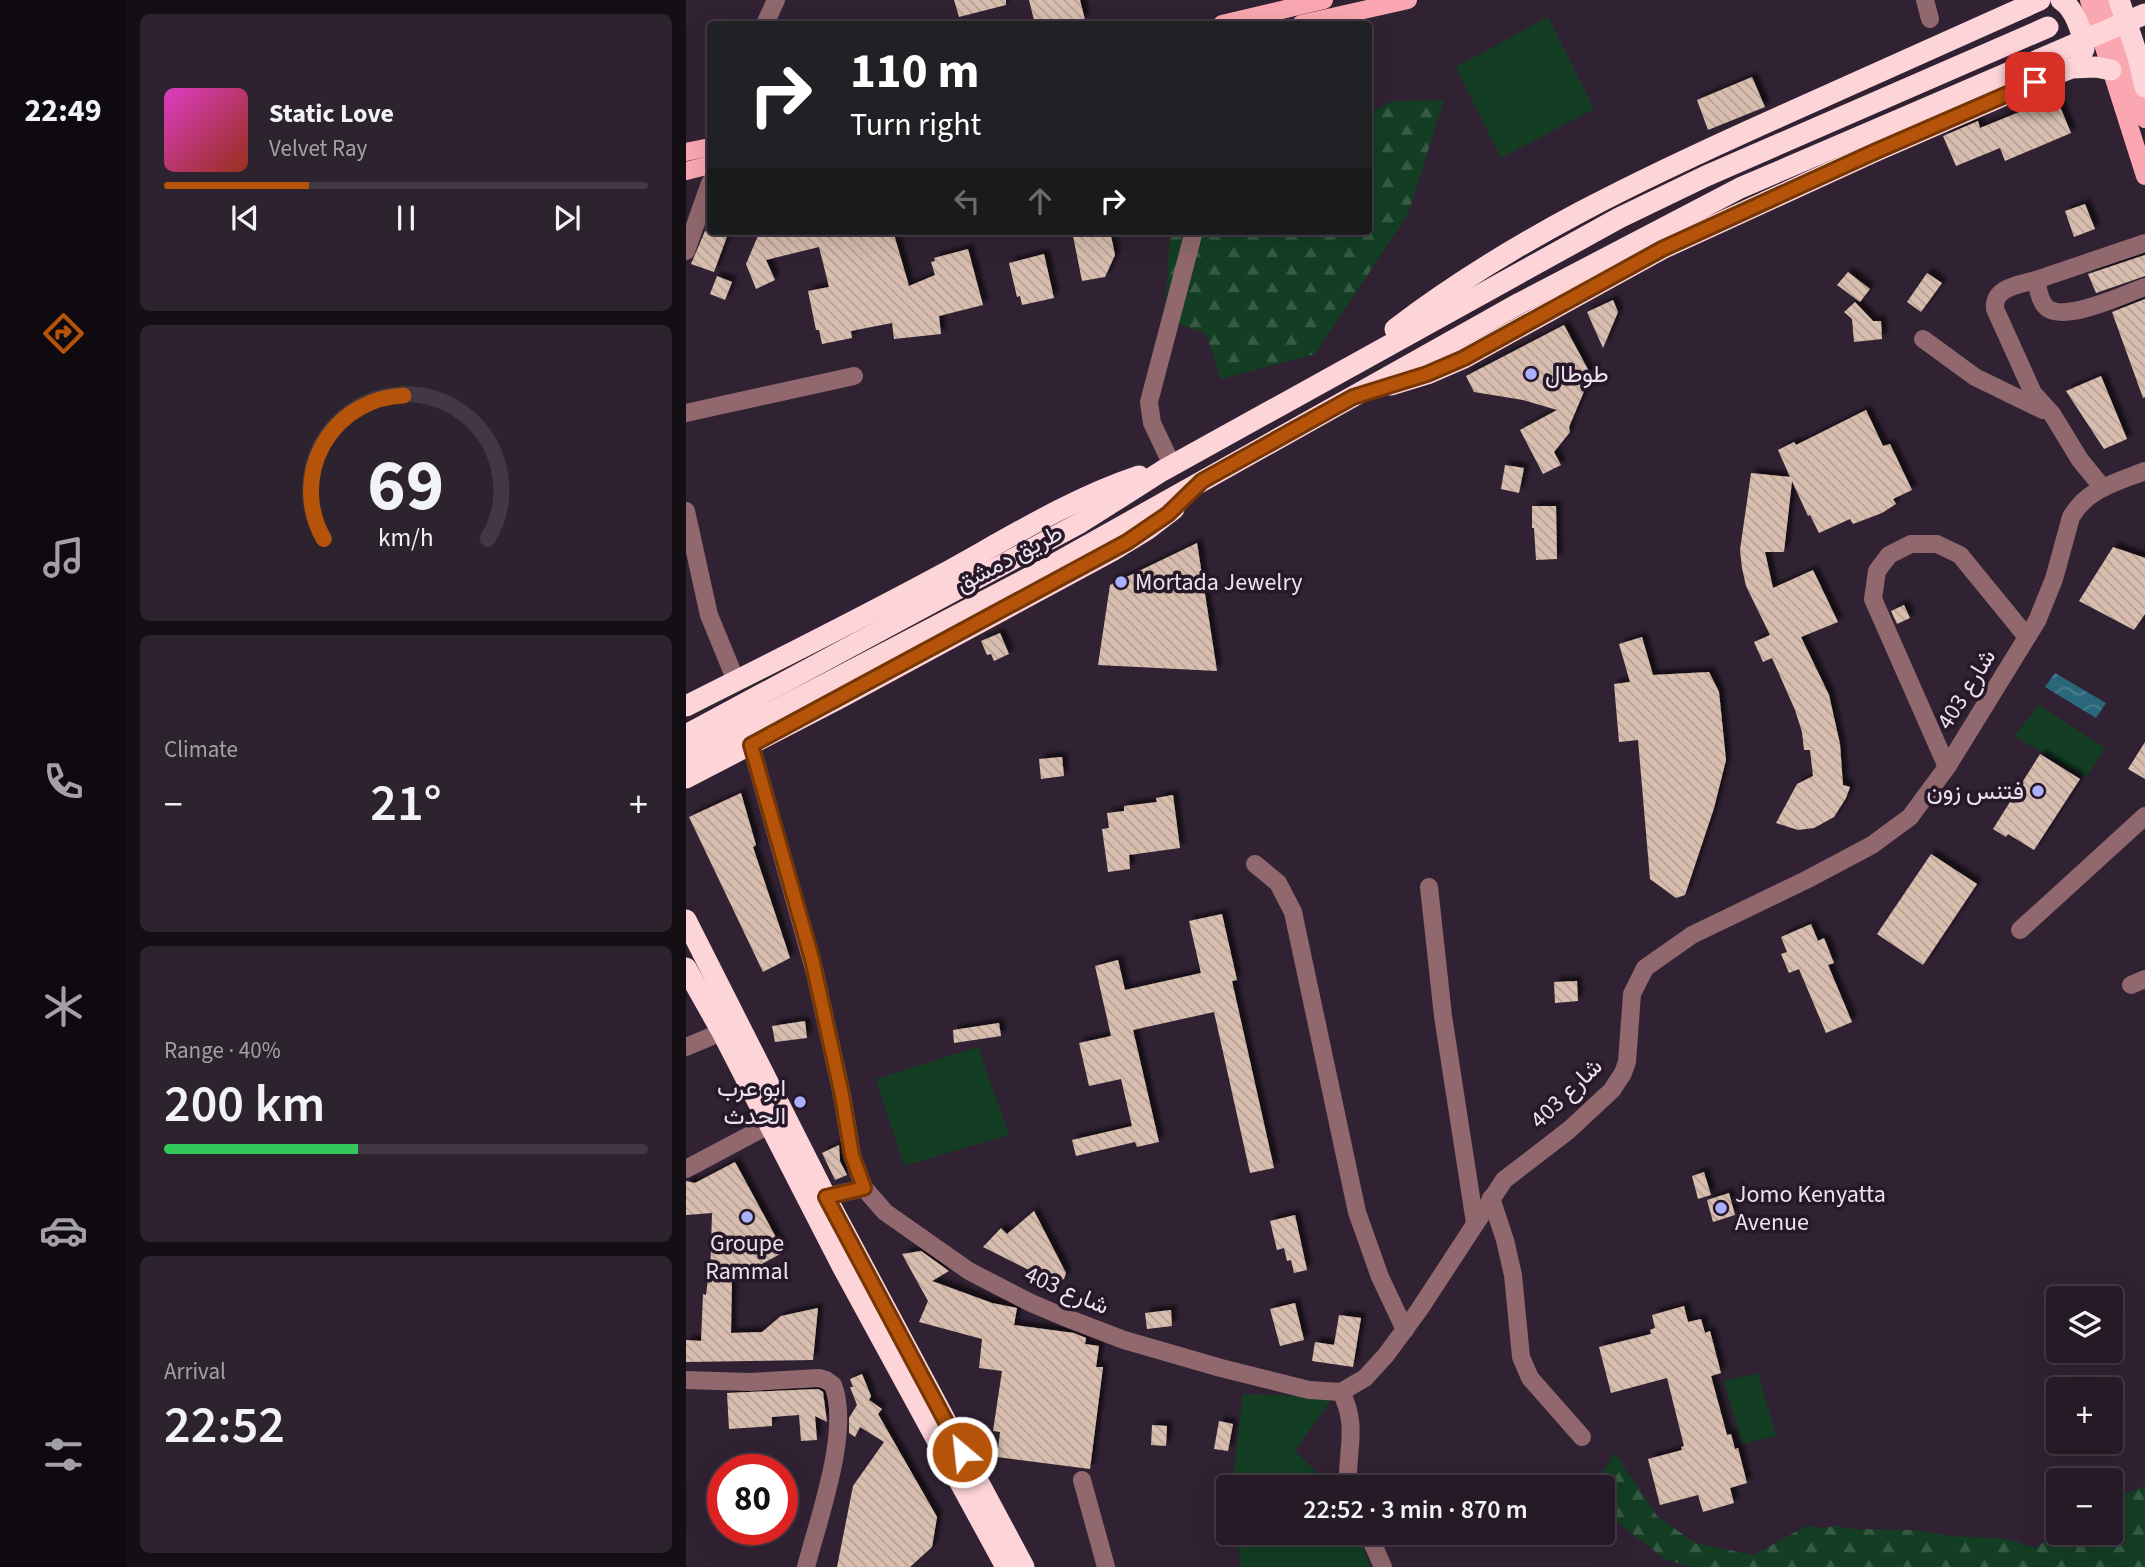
<!DOCTYPE html>
<html lang="en">
<head>
<meta charset="utf-8">
<style>
	body { margin:0; font-family:"Source Sans 3",Vazirmatn,sans-serif; background:#2d232e; color:#f1f3f6; height:100vh; display:flex; flex-direction:column; font-size:26px; white-space:nowrap }
	* { box-sizing:border-box; margin:0 }
	p { font-size:23px; color:#a3a1a7 }
	.icon { flex:none; width:38px; height:38px; fill:none; stroke:currentColor; stroke-width:2; stroke-linecap:round; stroke-linejoin:round }
	.map { position:relative; flex:1; overflow:hidden }
	.drawer { display:flex; flex-direction:column; gap:14px; padding:14px; background:#140e15; width:560px }
	.drawer>* { flex:none }
	.top-card { position:absolute; left:21px; top:21px; width:665px; height:214px; border-radius:7px; box-shadow:0 7px 28px #0002,0 0 0 2px #423843; background:#202124; color:#fff; overflow:hidden }
	.tools { position:absolute; left:1360px; top:1286px; display:grid; gap:14px }
	.tools a { display:grid; place-items:center; width:77px; height:77px; border-radius:7px; background:#251a26; box-shadow:0 7px 28px #0002,0 0 0 2px #423843; font-size:35px }
	.speed { position:absolute; left:21px; top:1454px; display:flex; gap:14px; font-size:35px; font-weight:700; text-align:center }
	.speed>* { display:grid; place-content:center; width:91px; height:91px; border-radius:50%; background:#251a26; box-shadow:0 7px 28px #0002,0 0 0 2px #423843; line-height:1 }
	.speed .limit { border:10px solid #d22; background:#fff; color:#111 }
	.pin { position:absolute; display:grid; place-items:center; width:60px; height:60px; color:#fff; margin:-30px; border-radius:14px; box-shadow:0 4px 10px #0006 }
	.me { position:absolute; width:77px; margin:-38px; rotate:332deg; stroke-linejoin:round; filter:drop-shadow(0 0 5px #0008) }
	.turn { display:flex; align-items:center; gap:24px; height:147px; padding:0 28px; font-size:32px }
	.turn .icon { width:91px; height:91px; stroke-width:2.5 }
	.turn b { display:block; font-size:49px; line-height:60px }
	.lanes { display:flex; align-items:center; height:66px; padding:0 28px; background:#0003; justify-content:center; gap:35px; direction:ltr }
	.lanes .off { opacity:.35 }
	.big { font-size:52px; font-weight:600; line-height:1.1 }
	.drawer .widget { flex:1; display:flex; flex-direction:column; justify-content:center; gap:10px; min-width:0; padding:0 24px; border-radius:10px; background:#2d232e }
	.drawer .dial { align-items:center; gap:0 }
	.dial svg { height:182px; overflow:visible; fill:none; stroke:#423843; stroke-width:7; stroke-linecap:round; text-anchor:middle }
	.dial text { fill:#f1f3f6; stroke:none }
	.song { display:flex; align-items:center; gap:21px }
	.cover { width:84px; height:84px; border-radius:10px; background:linear-gradient(135deg,hsl(310 70% 55%),hsl(10 70% 35%)) }
	.played { height:7px; border-radius:4px; background:linear-gradient(90deg,#b45309 30%,#423843 30%) }
	.keys { display:flex; justify-content:space-around; direction:ltr }
	.heat { display:flex; justify-content:space-between; align-items:center; font-size:38px; direction:ltr }
	.charge { height:10px; border-radius:5px; background:linear-gradient(90deg,#34c759 40%,#423843 0) }
	.trip { position:absolute; left:530px; top:1475px; width:399px; height:70px; border-radius:7px; background:#251a26; box-shadow:0 7px 28px #0002,0 0 0 2px #423843; font-weight:600; line-height:70px; text-align:center }
	main { display:flex; flex:1; min-height:0 }
	.tab-bar { display:flex; flex-direction:column; width:126px; justify-content:space-around; align-items:center; background:#0f0a0f; color:#a3a1a7 }
	.tab-bar .icon { width:49px; height:49px }
	.tab-bar .selected { color:#b45309 }
	.tab-bar b { font-size:32px; color:#f1f3f6 }
	.map>svg:first-child { display:block }
	.grass { fill:#133e23 }
	.forest { fill:url(#forest-firs) }
	.water { fill:url(#water-waves) }
	.building { fill:url(#building-back-hatch); filter:url(#shadow) }
	.lines { fill:none; stroke-linecap:round; stroke-linejoin:round }
	.minor { stroke:#90686d; stroke-width:18 }
	.major { stroke:#faa7b1; stroke-width:18 }
	.highway { stroke:#fdd4d8; stroke-width:21 }
	.highway-bridge { stroke:#fdd4d8; stroke-width:21 }
	.route-casing { stroke:#753606; stroke-width:18 }
	.route { stroke:#b45309; stroke-width:12 }
	.poi-dot { fill:#a9b0fc; stroke:#271829; stroke-width:2.5 }
	.labels { text-anchor:middle; stroke-width:7; stroke-linejoin:round; paint-order:stroke }
	.poi-label { font-size:24px; fill:#ece2ed; stroke:#271829; text-anchor:start }
	.street-label { font-size:24px; fill:#ece2ed; stroke:#271829 }
</style>
</head>
<body>
<main>
<nav class="tab-bar">
<b>22:49</b>
<svg class="icon selected" aria-label="directions" viewBox="0 0 24 24"><path d="M12 3l9 9-9 9-9-9zM9 14v-3h6M13 9l2 2-2 2"/></svg>
<svg class="icon" aria-label="music" viewBox="0 0 24 24"><path d="M9 18V5l10-2v13"/><circle cx="6" cy="18" r="3"/><circle cx="16" cy="16" r="3"/></svg>
<svg class="icon" aria-label="phone" viewBox="0 0 24 24"><path d="M5 4h4l2 5-3 2q2 4 5 5l2-3 5 2v4C11 20 4 13 5 4z"/></svg>
<svg class="icon" aria-label="climate" viewBox="0 0 24 24"><path d="M12 3v18M4 7l16 10M4 17L20 7"/></svg>
<svg class="icon" aria-label="car" viewBox="0 0 24 24"><path d="M5 17H2v-5l4-1 3-4h7l3 4 3 1v5h-3M9 17h6M6 11h13"/><circle cx="7" cy="17" r="2"/><circle cx="17" cy="17" r="2"/></svg>
<svg class="icon" aria-label="filters" viewBox="0 0 24 24"><path d="M4 7h16M4 17h16"/><circle cx="9" cy="7" r="2"/><circle cx="15" cy="17" r="2"/></svg>
</nav>
<section class="drawer">
<div class="widget">
<div class="song"><i class="cover"></i><div><b>Static Love</b><p>Velvet Ray</p></div></div>
<div class="played"></div>
<div class="keys"><svg class="icon" aria-label="previous" viewBox="0 0 24 24"><path d="M18 5L8 12l10 7zM5 5v14"/></svg><svg class="icon" aria-label="pause" viewBox="0 0 24 24"><path d="M8 5v14M16 5v14"/></svg><svg class="icon" aria-label="next" viewBox="0 0 24 24"><path d="M6 5l10 7-10 7zM19 5v14"/></svg></div>
</div>
<div class="widget dial"><svg viewBox="0 0 100 80">
<path d="M14 69A42 42 0 1 1 86 69"/>
<path d="M14 69A42 42 0 0 1 49 6" stroke="#b45309"/>
<text x="50" y="56" font-size="32" font-weight="700">69</text>
<text x="50" y="72" font-size="11">km/h</text>
</svg></div>
<div class="widget"><p>Climate</p>
<div class="heat"><a>−</a><b class="big">21°</b><a>+</a></div>
</div>
<div class="widget"><p>Range · 40%</p><b class="big">200 km</b><div class="charge"></div></div>
<div class="widget"><p>Arrival</p><b class="big">22:52</b></div>
</section>
<div class="map">
<svg width="1459" height="1567" viewBox="0 0 1459 1567">
	<defs>
		<pattern id="forest-firs" width="22" height="20" patternUnits="userSpaceOnUse" patternTransform="scale(1.75)"><rect width="22" height="20" fill="#133e23"/><path d="M5 1l3.5 6h-7zM16 11l3.5 6h-7z" fill="#365a43"/></pattern>
		<pattern id="water-waves" width="16" height="10" patternUnits="userSpaceOnUse" patternTransform="scale(1.75)"><rect width="16" height="10" fill="#29687a"/><path d="M0 5q4-4 8 0t8 0" fill="none" stroke="#487d8d"/></pattern>
		<pattern id="building-back-hatch" width="6" height="6" patternUnits="userSpaceOnUse" patternTransform="scale(1.75)"><rect width="6" height="6" fill="#d9beaf"/><path d="M-1 5l2 2M0 0l6 6M5-1l2 2" fill="none" stroke="#b4a095"/></pattern>
		<filter id="shadow"><feDropShadow dx="5" dy="-5" stdDeviation="2" flood-color="#0009"/></filter>
	</defs>
	<rect width="100%" height="100%" fill="#312233"/>
	<g class="grass">
		<polygon points="862,17 908,109 815,158 770,67"/>
		<polygon points="1353,705 1419,748 1400,778 1328,736"/>
		<polygon points="292,1047 323,1135 218,1166 190,1079"/>
		<polygon points="1072,1373 1090,1436 1056,1444 1038,1381"/>
		<polygon points="557,1394 647,1397 609,1451 646,1487 546,1488"/>
		<polygon points="550,1533 671,1533 685,1567 555,1567"/>
	</g>
	<g class="forest">
		<polygon points="758,100 722,214 629,354 535,379 520,334 479,318 484,231 682,231 683,113 707,101"/>
		<polygon points="929,1453 971,1516 1009,1543 1067,1555 1121,1526 1136,1528 1150,1526 1166,1529 1228,1530 1265,1536 1321,1539 1350,1548 1372,1531 1372,1533 1424,1533 1425,1499 1459,1486 1459,1567 1005,1567 979,1559 917,1511 917,1488 906,1487"/>
	</g>
	<polygon class="water" points="1369,673 1420,703 1410,718 1359,687"/>
	<g class="building">
		<polygon points="268,0 320,0 320,5 273,17"/>
		<polygon points="343,0 394,0 399,20 380,24 349,24"/>
		<polygon points="1066,77 1079,107 1022,130 1011,100"/>
		<polygon points="1370,97 1385,133 1319,161 1314,148 1270,166 1257,136 1292,121 1294,128"/>
		<polygon points="1399,204 1409,229 1388,237 1379,211"/>
		<polygon points="19,231 43,231 28,272 5,264"/>
		<polygon points="74,231 207,231 223,286 249,275 245,262 249,261 248,258 282,249 297,305 253,316 255,334 208,339 206,323 165,331 166,338 136,344 133,330 130,330 122,291 143,287 133,247 80,260 89,280 70,289 60,264"/>
		<polygon points="386,231 424,231 429,255 419,277 396,281"/>
		<polygon points="358,254 368,298 336,305 334,296 331,297 323,263"/>
		<polygon points="1459,255 1459,276 1410,293 1402,274"/>
		<polygon points="1162,272 1184,289 1174,302 1151,285"/>
		<polygon points="1241,273 1256,283 1235,312 1221,302"/>
		<polygon points="31,276 46,282 39,300 24,294"/>
		<polygon points="1459,299 1459,397 1457,398 1426,312"/>
		<polygon points="927,300 932,312 917,348 901,312"/>
		<polygon points="1169,302 1187,321 1195,321 1196,339 1168,342 1166,319 1158,312"/>
		<polygon points="878,325 905,375 883,427 884,432 868,452 875,465 857,474 834,430 871,410 837,400 788,392 780,376"/>
		<polygon points="1415,376 1441,439 1418,449 1380,391"/>
		<polygon points="1180,410 1197,446 1204,444 1226,490 1207,499 1210,504 1196,513 1167,524 1164,519 1133,533 1124,515 1122,516 1106,481 1098,552 1079,552 1087,588 1127,570 1152,622 1115,637 1143,695 1154,744 1157,785 1164,787 1160,798 1148,817 1128,828 1112,830 1090,823 1111,784 1127,776 1124,750 1118,750 1116,732 1109,710 1086,658 1077,662 1068,642 1084,635 1060,586 1056,568 1054,550 1065,473 1104,477 1092,450 1108,442 1110,445"/>
		<polygon points="819,465 838,468 833,493 815,489"/>
		<polygon points="846,506 870,506 871,559 850,560 848,528 846,528"/>
		<polygon points="511,543 531,671 412,665 424,585"/>
		<polygon points="1427,547 1459,558 1459,614 1448,630 1393,601"/>
		<polygon points="1218,605 1224,618 1211,624 1205,611"/>
		<polygon points="314,633 323,654 308,661 305,654 301,655 295,641"/>
		<polygon points="956,637 967,675 1023,672 1033,692 1040,760 1028,808 999,895 990,898 964,879 952,740 933,742 928,684 944,682 933,644"/>
		<polygon points="1459,742 1459,779 1442,769"/>
		<polygon points="1354,754 1394,779 1348,850 1322,834 1320,837 1307,829"/>
		<polygon points="376,757 378,776 355,779 353,759"/>
		<polygon points="55,793 70,845 67,847 104,958 77,972 3,817"/>
		<polygon points="487,795 494,848 443,855 444,869 422,872 416,829 423,828 421,813 438,811 438,806 471,802 470,798"/>
		<polygon points="1245,854 1291,884 1237,965 1191,934"/>
		<polygon points="536,914 551,980 546,981 588,1168 564,1173 528,1012 447,1030 473,1142 451,1147 449,1142 390,1156 386,1140 446,1126 435,1079 403,1086 393,1043 425,1036 409,966 432,960 439,990 515,973 503,921"/>
		<polygon points="1125,924 1132,941 1138,938 1148,963 1142,965 1166,1022 1140,1033 1113,969 1103,973 1095,954 1101,952 1095,937"/>
		<polygon points="891,981 892,1001 869,1003 868,982"/>
		<polygon points="119,1021 121,1038 89,1042 86,1026"/>
		<polygon points="313,1023 315,1036 268,1043 267,1030"/>
		<polygon points="153,1145 154,1161 161,1175 149,1180 136,1153"/>
		<polygon points="49,1162 98,1252 46,1280 45,1333 76,1332 95,1316 132,1308 127,1360 0,1362 0,1340 15,1341 17,1294 20,1295 22,1279 24,1279 26,1213 0,1215 0,1181 9,1183"/>
		<polygon points="1018,1172 1025,1195 1012,1199 1006,1176"/>
		<polygon points="1043,1193 1049,1215 1027,1222 1021,1200"/>
		<polygon points="348,1211 380,1273 378,1279 371,1282 365,1281 297,1247 315,1228 321,1234"/>
		<polygon points="609,1215 621,1270 608,1273 605,1260 601,1261 598,1248 591,1250 584,1221"/>
		<polygon points="235,1251 263,1271 246,1281 306,1303 331,1308 328,1325 388,1333 400,1338 399,1344 413,1346 410,1367 417,1367 404,1469 311,1457 314,1432 307,1431 316,1371 293,1368 296,1339 233,1322 242,1301 216,1254"/>
		<polygon points="609,1303 618,1340 594,1346 584,1309"/>
		<polygon points="998,1306 1002,1322 1015,1319 1019,1333 1024,1331 1035,1373 1025,1376 1041,1435 1045,1434 1049,1449 1052,1448 1061,1483 1044,1488 1048,1503 1017,1512 1012,1495 974,1505 962,1459 996,1450 995,1447 998,1446 981,1378 925,1393 913,1347 965,1334 964,1330 969,1328 966,1315"/>
		<polygon points="485,1310 486,1326 461,1329 459,1313"/>
		<polygon points="653,1315 675,1318 667,1367 626,1361 629,1342 648,1345"/>
		<polygon points="176,1374 185,1396 183,1400 196,1409 192,1414 251,1517 246,1547 224,1567 151,1567 167,1486 198,1442 174,1427 169,1437 163,1433 163,1418 171,1405 164,1387 167,1387 164,1379"/>
		<polygon points="132,1389 137,1392 141,1422 129,1416 131,1440 115,1441 113,1415 86,1417 86,1426 43,1429 41,1393"/>
		<polygon points="533,1421 547,1424 542,1451 528,1449"/>
		<polygon points="466,1425 481,1426 480,1446 465,1445"/>
	</g>
	<g class="lines">
		<g class="minor">
			<polyline points="1239,0 1244,19"/>
			<polyline points="79,24 90,0"/>
			<path d="M1459,243L1350,280C1352,288 1353,299 1359,306C1375,325 1439,294 1459,287"/>
			<polyline points="0,251 24,183"/>
			<path d="M1350,280C1333,285 1307,287 1309,309L1347,393L1366,414L1394,460L1417,488"/>
			<polyline points="1237,339 1289,377 1357,410"/>
			<polyline points="0,413 168,376"/>
			<polyline points="486,465 466,423 463,402 508,231"/>
			<polyline points="0,511 23,615 50,681"/>
			<path d="M65,745L129,973L156,1095L166,1155L178,1188L199,1212L283,1271L345,1303L378,1317L438,1340L535,1368L623,1390L655,1392L679,1378L700,1355L733,1310L818,1180L883,1130L926,1090L937,1073L941,1062L946,994L959,968L1006,935L1122,879L1186,845L1224,817L1261,767L1351,621L1368,579L1385,517C1401,489 1431,482 1459,471"/>
			<polyline points="1261,767 1187,599 1191,571 1203,555 1225,544 1251,544 1274,555 1341,637"/>
			<polyline points="569,864 592,883 607,912 671,1212 694,1277 719,1330"/>
			<polyline points="743,887 757,1016 789,1223"/>
			<polyline points="1334,930 1459,816"/>
			<polyline points="1445,985 1459,979"/>
			<polyline points="0,1047 36,1032"/>
			<polyline points="0,1169 83,1125"/>
			<polyline points="805,1198 819,1240 827,1275 835,1357 844,1378 896,1437"/>
			<polyline points="128,1203 147,1195 178,1188"/>
			<path d="M0,1380L63,1382L133,1378L140,1380L147,1385C165,1431 132,1520 120,1567"/>
			<path d="M655,1392C673,1426 660,1452 662,1488"/>
			<polyline points="396,1480 420,1567"/>
			<polyline points="682,1533 697,1567"/>
		</g>
		<g class="major">
			<polyline points="1403,0 1459,176"/>
			<polyline points="1416,0 1459,119"/>
			<polyline points="536,24 638,0"/>
			<polyline points="615,24 722,0"/>
			<polyline points="0,152 24,147"/>
			<polyline points="0,171 24,165"/>
		</g>
		<g class="highway">
			<path d="M1375,0C1389,9 1397,33 1398,49L1395,55"/>
			<polyline points="1433,0 1452,57 1459,87"/>
			<path d="M709,329C825,240 959,177 1093,117C1180,78 1267,39 1354,0"/>
			<polyline points="705,385 741,374 778,358 976,249 1188,152 1349,82 1386,68 1410,67 1425,70"/>
			<path d="M0,706C86,663 172,620 257,574C321,539 384,499 453,476"/>
			<polyline points="0,735 394,523 476,471 933,218 1020,176 1362,27"/>
			<polyline points="0,757 365,566 832,304"/>
			<polyline points="0,778 156,697 426,551 462,529 488,509"/>
			<polyline points="0,920 140,1197 338,1567"/>
			<polyline points="0,968 36,1032 156,1266 320,1567"/>
		</g>
		<polyline class="highway-bridge" points="832,304 1054,188 1459,14"/>
	</g>
	<g class="lines">
		<g class="route-casing">
			<polyline id="route" points="276,1452 140,1197 178,1188 166,1155 156,1095 126,959 65,745 441,542 482,514 516,481 667,397 741,374 778,358 976,249 1188,152 1349,82"/>
		</g>
		<use href="#route" class="route"/>
	</g>
	<g class="poi-dot">
		<circle cx="845" cy="374" r="7"/>
		<circle cx="435" cy="582" r="7"/>
		<circle cx="1352" cy="791" r="7"/>
		<circle cx="114" cy="1102" r="7"/>
		<circle cx="1035" cy="1208" r="7"/>
		<circle cx="61" cy="1217" r="7"/>
	</g>
	<g class="labels">
		<g class="poi-label">
			<text x="859" y="382">طوطال</text>
			<text x="449" y="590">Mortada Jewelry</text>
			<text x="1338" y="799" text-anchor="end">فتنس زون</text>
			<text x="100" y="1096" text-anchor="end">ابو عرب<tspan x="100" dy="28">الحدث</tspan></text>
			<text x="1049" y="1202">Jomo Kenyatta<tspan x="1049" dy="28">Avenue</tspan></text>
			<text x="61" y="1251" text-anchor="middle">Groupe<tspan x="61" dy="28">Rammal</tspan></text>
		</g>
		<g class="street-label">
			<text transform="translate(323 558) rotate(-28)" y="8">طريق دمشق</text>
			<text transform="translate(1280 689) rotate(-58)" y="8">شارع 403</text>
			<text transform="translate(880 1093) rotate(-44)" y="8">شارع 403</text>
			<text transform="translate(381 1290) rotate(23)" y="8">شارع 403</text>
		</g>
	</g>
</svg>
<div class="tools">
<a><svg class="icon" aria-label="layers" viewBox="0 0 24 24"><path d="M12 4l9 5-9 5-9-5zM3 14l9 5 9-5"/></svg></a>
<a>+</a>
<a>−</a>
</div>
<div class="speed"><div class="limit">80</div></div>
<div class="pin" style="left:1349px;top:82px;background:#d93025"><svg class="icon" aria-label="arrive" viewBox="0 0 24 24"><path d="M6 21V4h12l-3 4 3 4H6"/></svg></div>
<svg class="me" style="left:276px;top:1452px" viewBox="-20 -20 40 40"><circle r="17" fill="#b45309" stroke="#fff" stroke-width="3"/><path d="M0-11L8 9 0 5-8 9z" fill="#fff"/></svg>
<div class="trip">22:52 · 3 min · 870 m</div>
<div class="top-card">
<div class="turn"><svg class="icon" aria-label="right" viewBox="0 0 24 24"><path d="M7 20v-9h11M14 6l5 5-5 5"/></svg><div><b>110 m</b>Turn right</div></div>
<div class="lanes"><svg class="icon off" aria-label="left" viewBox="0 0 24 24"><path d="M17 20v-9H6M10 6l-5 5 5 5"/></svg><svg class="icon off" aria-label="ahead" viewBox="0 0 24 24"><path d="M12 20V5M6 11l6-6 6 6"/></svg><svg class="icon" aria-label="right" viewBox="0 0 24 24"><path d="M7 20v-9h11M14 6l5 5-5 5"/></svg></div>
</div>
</div>
</main>
</body>
</html>
